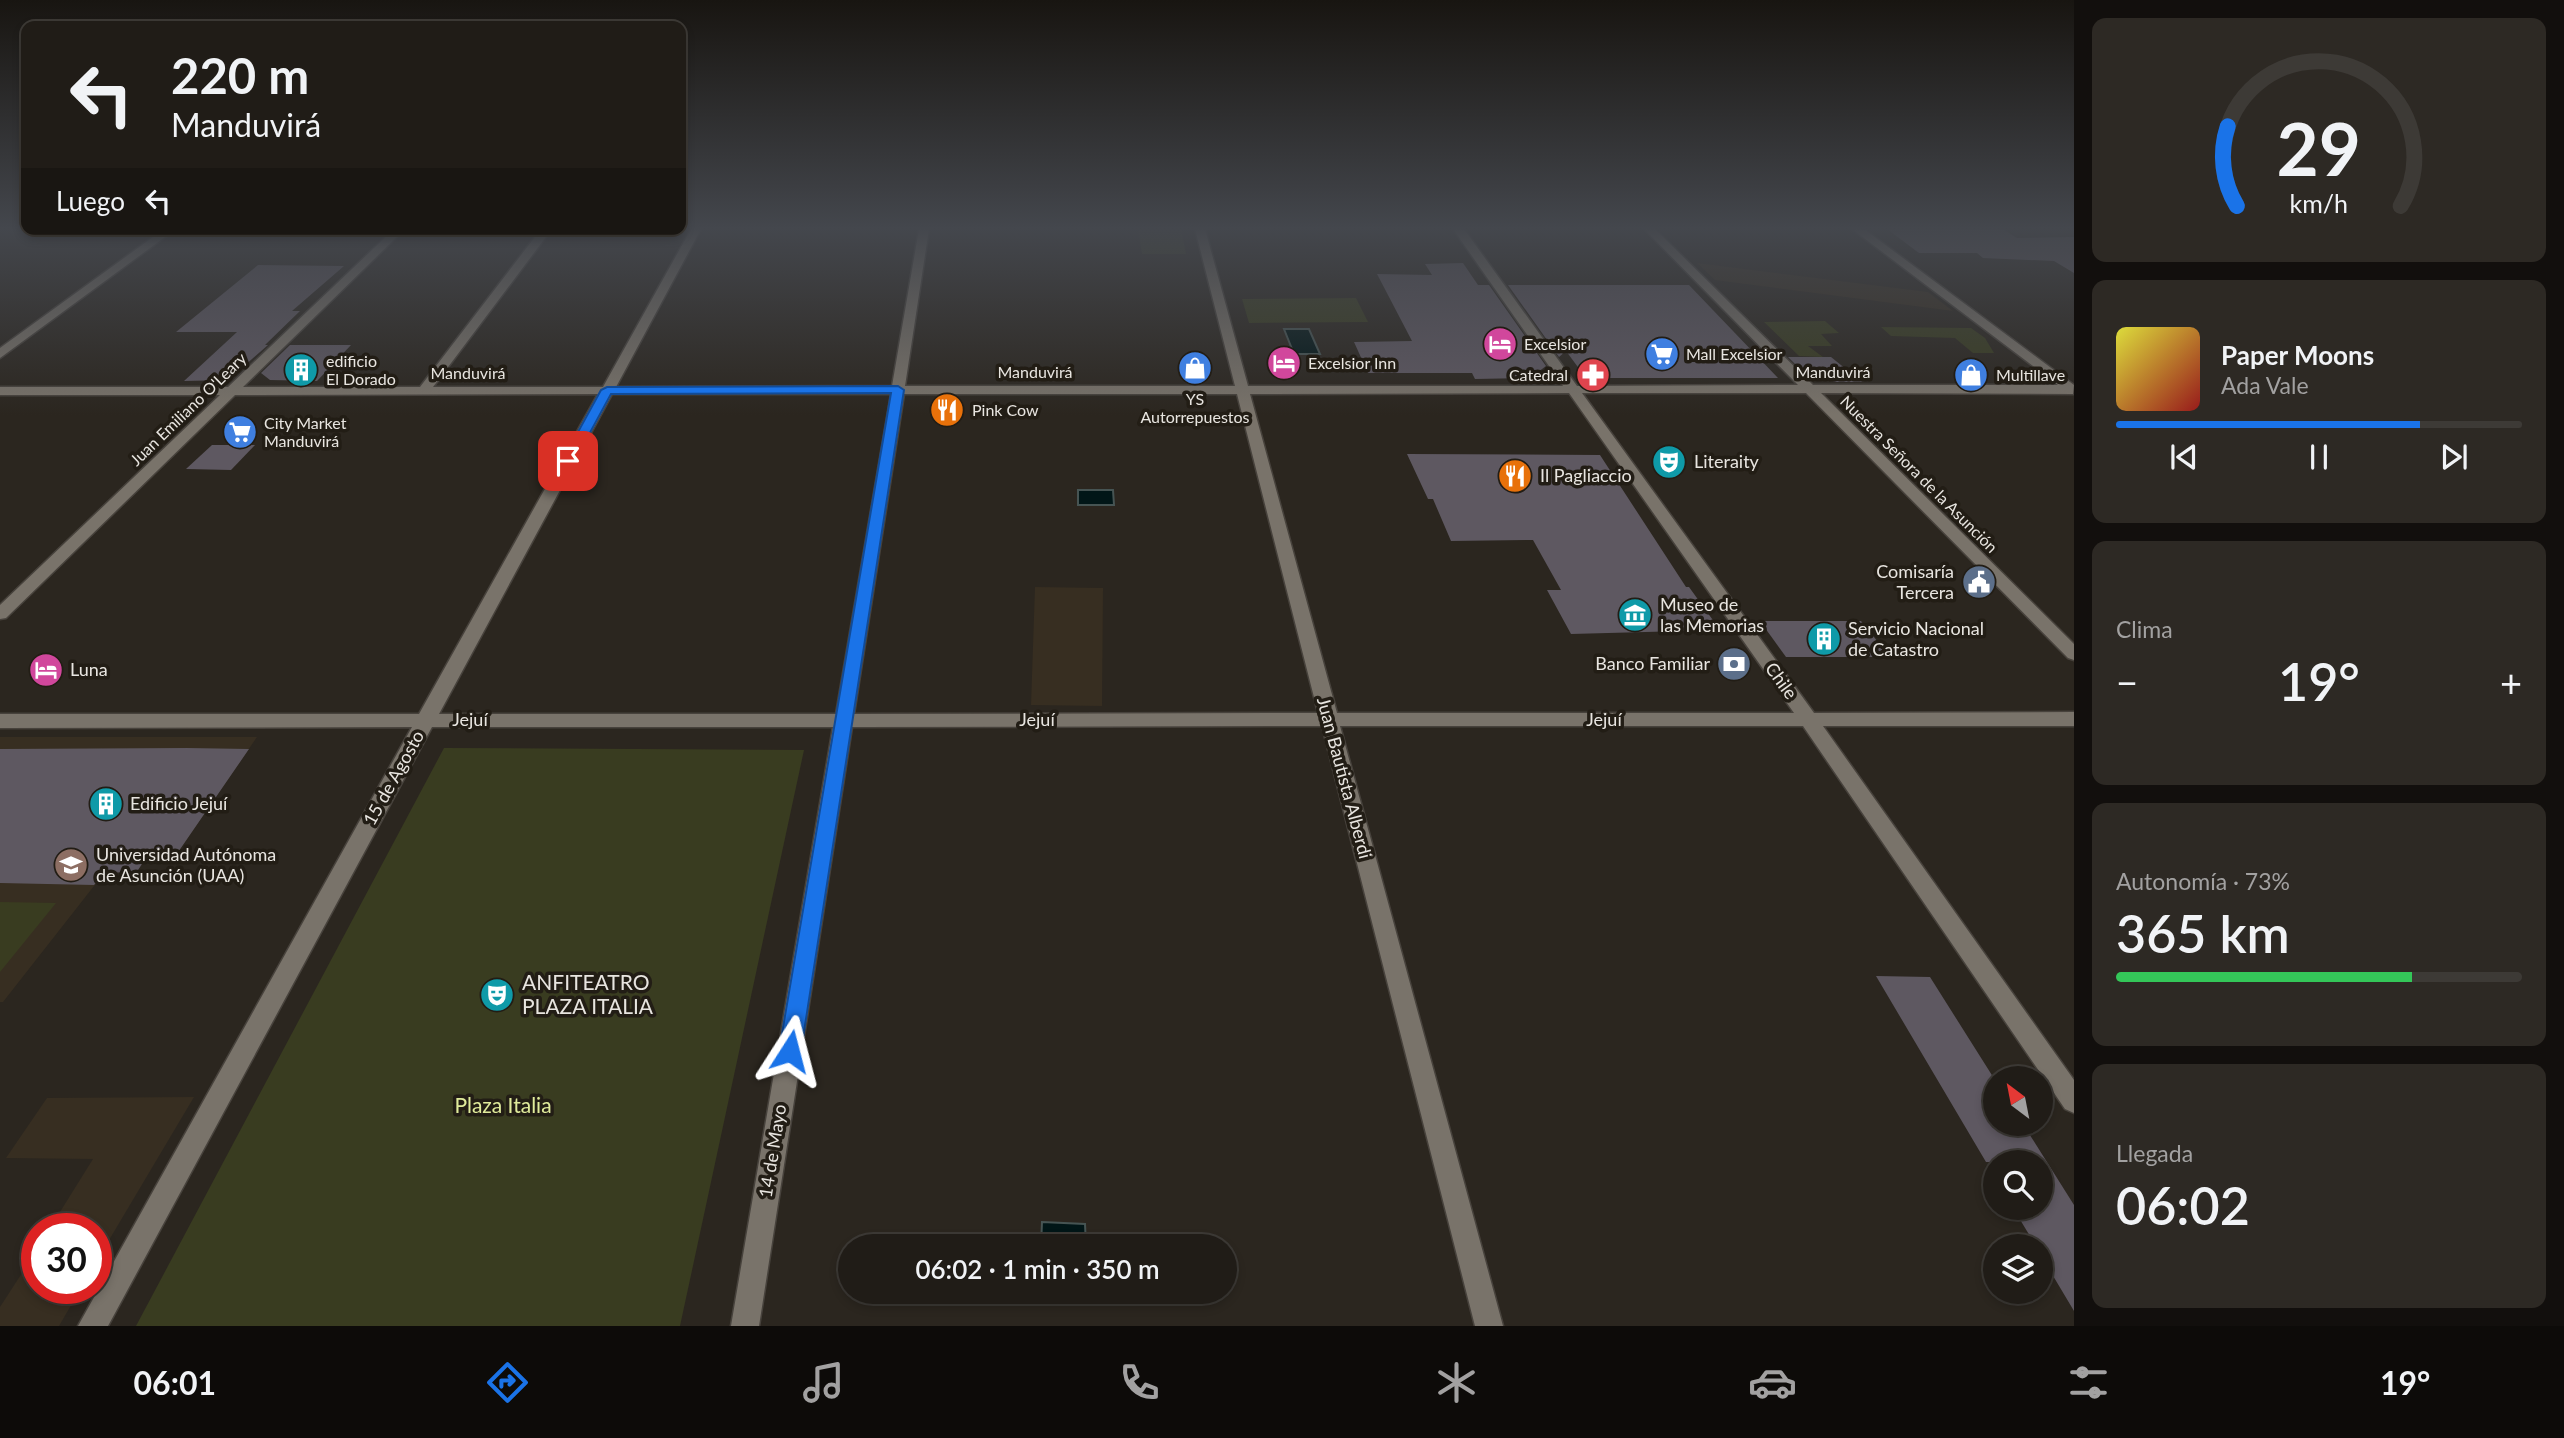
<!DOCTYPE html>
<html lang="es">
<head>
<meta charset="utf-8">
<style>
	body { margin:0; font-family:Lato,sans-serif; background:#2d2924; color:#f1f3f6; height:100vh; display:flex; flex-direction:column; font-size:26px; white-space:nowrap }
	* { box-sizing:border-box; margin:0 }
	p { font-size:23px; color:#a2a1a1 }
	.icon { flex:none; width:38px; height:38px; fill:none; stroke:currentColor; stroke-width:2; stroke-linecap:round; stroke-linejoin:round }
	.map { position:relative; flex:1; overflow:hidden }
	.side { display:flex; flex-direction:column; gap:18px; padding:18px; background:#120f0d; width:490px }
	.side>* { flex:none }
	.banner { position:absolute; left:21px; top:21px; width:665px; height:214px; border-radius:14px; box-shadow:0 4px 10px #0003,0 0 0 2px #3d3a36; background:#201c17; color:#f1f3f6; overflow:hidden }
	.needle { width:46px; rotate:328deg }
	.buttons { position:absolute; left:1983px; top:1066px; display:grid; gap:14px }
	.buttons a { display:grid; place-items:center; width:70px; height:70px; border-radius:50%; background:#201c17; box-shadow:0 4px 10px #0003,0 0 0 2px #3d3a36; font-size:35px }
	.speed { position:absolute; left:21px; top:1213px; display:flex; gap:14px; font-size:35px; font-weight:700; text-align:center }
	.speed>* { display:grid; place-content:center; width:91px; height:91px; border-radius:50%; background:#201c17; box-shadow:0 4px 10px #0003,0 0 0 2px #3d3a36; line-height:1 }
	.speed .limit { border:10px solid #d22; background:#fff; color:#111 }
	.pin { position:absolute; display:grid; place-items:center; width:60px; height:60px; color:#fff; margin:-30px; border-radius:14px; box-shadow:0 4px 10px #0006 }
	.me { position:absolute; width:77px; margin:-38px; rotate:9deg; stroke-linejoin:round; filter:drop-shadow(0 0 5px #0008) }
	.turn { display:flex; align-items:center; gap:24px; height:147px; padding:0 35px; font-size:32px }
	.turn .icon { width:91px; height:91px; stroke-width:2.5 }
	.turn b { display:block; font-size:49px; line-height:60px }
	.then { display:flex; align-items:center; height:66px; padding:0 35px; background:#0003; gap:14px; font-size:26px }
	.big { font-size:52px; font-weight:600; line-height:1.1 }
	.side .card { flex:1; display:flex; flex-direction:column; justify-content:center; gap:10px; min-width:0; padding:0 24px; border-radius:14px; background:#2d2924 }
	.side .dial { align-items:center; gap:0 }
	.dial svg { height:182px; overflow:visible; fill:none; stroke:#3d3a36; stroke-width:7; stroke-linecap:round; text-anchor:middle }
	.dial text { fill:#f1f3f6; stroke:none }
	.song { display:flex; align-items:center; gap:21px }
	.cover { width:84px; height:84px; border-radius:10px; background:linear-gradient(135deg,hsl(60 70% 55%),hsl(0 70% 35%)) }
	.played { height:7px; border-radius:4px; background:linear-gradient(90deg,#1a73e8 75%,#3d3a36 75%) }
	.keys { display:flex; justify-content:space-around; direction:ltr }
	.heat { display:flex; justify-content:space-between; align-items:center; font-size:38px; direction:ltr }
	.charge { height:10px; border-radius:5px; background:linear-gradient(90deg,#34c759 73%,#3d3a36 0) }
	.trip { position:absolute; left:838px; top:1234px; width:399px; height:70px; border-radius:35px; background:#201c17; box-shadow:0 4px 10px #0003,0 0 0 2px #3d3a36; font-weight:600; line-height:70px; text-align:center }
	.menu { display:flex; height:112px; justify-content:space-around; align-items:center; background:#0d0b09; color:#a2a1a1 }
	.menu .icon { width:49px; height:49px }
	.menu .active { color:#1a73e8 }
	.menu b { font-size:32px; color:#f1f3f6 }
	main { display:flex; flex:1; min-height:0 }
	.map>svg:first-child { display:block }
	.built { fill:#372e21 }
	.green { fill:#393c20 }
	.water { fill:#011617; stroke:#465453; stroke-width:2 }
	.building { fill:#5e5861 }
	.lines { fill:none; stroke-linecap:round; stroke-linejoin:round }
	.minor-casing { stroke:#47423c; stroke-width:3 }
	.minor { fill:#79736a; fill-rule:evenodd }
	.route { fill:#1a73e8; stroke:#114b97; stroke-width:2 }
	.labels { text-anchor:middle; stroke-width:7; stroke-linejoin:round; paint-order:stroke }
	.far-poi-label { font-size:16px; fill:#e8e5e0; stroke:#221d15; text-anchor:start }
	.far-street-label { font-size:16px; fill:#e8e5e0; stroke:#221d15 }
	.poi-label { font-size:18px; fill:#e8e5e0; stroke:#221d15; text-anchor:start }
	.street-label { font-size:18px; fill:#e8e5e0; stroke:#221d15 }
	.near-poi-label { font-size:21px; fill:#e8e5e0; stroke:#221d15; text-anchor:start }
	.near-park-label { font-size:21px; fill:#e0eb9b; stroke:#221d15 }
</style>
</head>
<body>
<main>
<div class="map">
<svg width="2074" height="1326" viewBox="0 0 2074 1326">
	<rect width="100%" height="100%" fill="#2b261f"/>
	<g class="built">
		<polygon points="1697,263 1928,292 1953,311 1715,280"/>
		<polygon points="1035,587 1103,588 1102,706 1031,705"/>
		<polygon points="0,737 257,737 174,858 146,858 136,873 105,872 3,1002 0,1002"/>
		<polygon points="194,1097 96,1262 96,1228 50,1228 93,1159 6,1158 47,1098"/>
		<polygon points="37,1250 37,1288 81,1288 59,1326 0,1326 0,1307"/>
	</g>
	<g class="green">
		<polygon points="1138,229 1181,229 1186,254 1142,254"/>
		<polygon points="1356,298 1368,322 1249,323 1242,299"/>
		<polygon points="1825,321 1839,333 1821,334 1832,346 1808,346 1823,357 1799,356 1764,322"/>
		<polygon points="1881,327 1971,328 1985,338 1994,353 1973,353 1955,338 1891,336"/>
		<polygon points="444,748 804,750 680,1326 136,1326"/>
		<polygon points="0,902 56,903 0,972"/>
	</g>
	<g class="water">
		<polygon points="1284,329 1309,329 1320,354 1294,354"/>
		<polygon points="1078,490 1113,490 1114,505 1078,505"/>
		<polygon points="1042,1222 1085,1224 1086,1246 1041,1246"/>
	</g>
	<g class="building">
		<polygon points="1887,229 2003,229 2017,238 2074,237 2074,273 2054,261 1983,258 1977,253 1919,253"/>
		<polygon points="1463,263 1478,285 1489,285 1546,366 1530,378 1475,379 1472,373 1368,373 1354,342 1412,341 1377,274 1432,275 1425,264"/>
		<polygon points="258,265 344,266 292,311 300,311 265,345 268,345 228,380 184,381 237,332 176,332"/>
		<polygon points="1508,285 1689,285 1778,378 1586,378 1566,351 1559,357"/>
		<polygon points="290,345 351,345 317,381 270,380 261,373"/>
		<polygon points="1788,357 1831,357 1862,382 1836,382 1803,372"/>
		<polygon points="212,445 255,445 231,470 186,469"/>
		<polygon points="1407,454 1600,455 1686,587 1689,587 1720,630 1571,634 1547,590 1561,590 1533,540 1451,541 1433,499 1428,499"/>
		<polygon points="1760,621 1861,621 1890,657 1786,657"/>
		<polygon points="0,749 187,748 249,749 174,858 146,858 136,873 105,872 94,885 0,883"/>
		<polygon points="1876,976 1930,977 1995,1080 1995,1124 2023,1124 2074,1205 2074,1311 2040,1254 2040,1246 2036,1246 2013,1208 2040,1208 2040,1162 1986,1162"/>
	</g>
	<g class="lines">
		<g class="minor-casing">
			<g id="minor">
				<polygon points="164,229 176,229 0,358 0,348"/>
				<path d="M394,229H405L243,387H420L541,229H552L433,387H603L691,229H701L616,387L892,386L919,229H929L905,386H1235L1195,229H1205L1248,386H1563L1453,229H1464L1577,386L1798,385L1644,229H1655L1813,385H2058L1852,229H1864L2074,385L2073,394L1821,393L2074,644V660L2068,658L1806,393H1582L1814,713L2074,712V726H1823L2074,1080V1113L2065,1109L1803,726H1340L1503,1326H1475L1322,726L852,727L759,1326H731L833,727H432L108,1326H78L412,727L0,728V714H419L598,394L235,395L6,618L0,619V605L220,395H0V387H228ZM1569,393L1794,713H1337L1250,394ZM612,394H891L836,714H439ZM904,394H1237L1318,713L854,714Z"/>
			</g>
		</g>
		<use href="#minor" class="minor"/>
	</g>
	<linearGradient id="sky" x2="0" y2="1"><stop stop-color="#181511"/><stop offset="0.55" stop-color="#44474d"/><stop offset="1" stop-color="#44474d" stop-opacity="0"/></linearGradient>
	<rect width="2074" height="415" fill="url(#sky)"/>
	<polygon class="route" points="898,386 904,390 801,1051 798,1058 790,1061 782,1058 779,1051 891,393 611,394 573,464 564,464 562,461 601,390 607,387"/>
	<defs>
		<g id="hotel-disc" transform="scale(1.75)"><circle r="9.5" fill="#d1479c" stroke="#221d15"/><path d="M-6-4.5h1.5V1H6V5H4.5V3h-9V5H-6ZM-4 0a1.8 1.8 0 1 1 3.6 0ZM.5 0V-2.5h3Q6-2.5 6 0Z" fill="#fff"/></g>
		<g id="supermarket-disc" transform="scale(1.75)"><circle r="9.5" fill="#3f7fe0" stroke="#221d15"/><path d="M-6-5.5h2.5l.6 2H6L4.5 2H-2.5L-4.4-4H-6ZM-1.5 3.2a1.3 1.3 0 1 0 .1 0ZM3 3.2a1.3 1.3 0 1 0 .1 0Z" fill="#fff"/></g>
		<g id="shop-disc" transform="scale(1.75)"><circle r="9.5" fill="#3f7fe0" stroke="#221d15"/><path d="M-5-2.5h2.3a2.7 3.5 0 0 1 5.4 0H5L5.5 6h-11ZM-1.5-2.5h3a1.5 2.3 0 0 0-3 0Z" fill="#fff"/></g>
		<g id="building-disc" transform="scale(1.75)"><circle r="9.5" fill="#0f9aa8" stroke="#221d15"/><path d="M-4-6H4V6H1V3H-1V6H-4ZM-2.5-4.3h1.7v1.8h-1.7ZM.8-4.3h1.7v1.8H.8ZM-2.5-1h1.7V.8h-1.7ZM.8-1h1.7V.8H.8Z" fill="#fff"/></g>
		<g id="pharmacy-disc" transform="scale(1.75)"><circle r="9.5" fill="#e0444e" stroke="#221d15"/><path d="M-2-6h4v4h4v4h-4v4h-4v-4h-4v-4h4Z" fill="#fff"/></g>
		<g id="restaurant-disc" transform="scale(1.75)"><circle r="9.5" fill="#e8710a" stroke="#221d15"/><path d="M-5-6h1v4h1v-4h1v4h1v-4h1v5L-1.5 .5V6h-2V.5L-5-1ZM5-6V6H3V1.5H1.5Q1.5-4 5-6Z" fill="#fff"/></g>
		<g id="theatre-disc" transform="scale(1.75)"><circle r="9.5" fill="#0f9aa8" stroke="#221d15"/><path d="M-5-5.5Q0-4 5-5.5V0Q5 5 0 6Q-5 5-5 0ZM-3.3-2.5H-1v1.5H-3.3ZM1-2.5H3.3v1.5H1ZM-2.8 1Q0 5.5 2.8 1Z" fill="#fff"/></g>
		<g id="civic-disc" transform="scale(1.75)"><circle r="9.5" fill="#5c6f8a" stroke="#221d15"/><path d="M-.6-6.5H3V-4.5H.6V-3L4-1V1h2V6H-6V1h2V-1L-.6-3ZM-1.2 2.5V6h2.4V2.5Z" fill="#fff"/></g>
		<g id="museum-disc" transform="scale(1.75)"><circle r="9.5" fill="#0f9aa8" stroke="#221d15"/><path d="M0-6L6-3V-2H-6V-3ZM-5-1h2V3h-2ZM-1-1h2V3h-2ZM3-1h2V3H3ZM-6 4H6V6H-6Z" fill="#fff"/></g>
		<g id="bank-disc" transform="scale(1.75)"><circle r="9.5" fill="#5c6f8a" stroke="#221d15"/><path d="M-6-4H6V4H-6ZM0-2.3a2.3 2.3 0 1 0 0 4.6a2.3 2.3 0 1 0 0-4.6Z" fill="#fff"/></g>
		<g id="university-disc" transform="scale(1.75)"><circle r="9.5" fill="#8d6e63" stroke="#221d15"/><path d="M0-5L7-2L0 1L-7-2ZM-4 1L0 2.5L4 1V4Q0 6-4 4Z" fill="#fff"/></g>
	</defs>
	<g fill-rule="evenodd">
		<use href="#hotel-disc" x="1500" y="344"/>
		<use href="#supermarket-disc" x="1662" y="354"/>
		<use href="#hotel-disc" x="1284" y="363"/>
		<use href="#shop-disc" x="1195" y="368"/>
		<use href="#building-disc" x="301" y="370"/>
		<use href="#pharmacy-disc" x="1593" y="375"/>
		<use href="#shop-disc" x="1971" y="375"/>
		<use href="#restaurant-disc" x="947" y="410"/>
		<use href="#supermarket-disc" x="240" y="432"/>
		<use href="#theatre-disc" x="1669" y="462"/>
		<use href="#restaurant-disc" x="1515" y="476"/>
		<use href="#civic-disc" x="1979" y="582"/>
		<use href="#museum-disc" x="1635" y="615"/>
		<use href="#building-disc" x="1824" y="639"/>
		<use href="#bank-disc" x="1734" y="664"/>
		<use href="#hotel-disc" x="46" y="670"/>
		<use href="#building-disc" x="106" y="804"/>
		<use href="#university-disc" x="71" y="865"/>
		<use href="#theatre-disc" x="497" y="995"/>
	</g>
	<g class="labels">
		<g class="far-poi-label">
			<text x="1524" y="350">Excelsior</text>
			<text x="1686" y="360">Mall Excelsior</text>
			<text x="326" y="367">edificio<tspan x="326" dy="18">El Dorado</tspan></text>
			<text x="1308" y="369">Excelsior Inn</text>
			<text x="1568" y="381" text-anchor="end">Catedral</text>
			<text x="1996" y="381">Multillave</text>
			<text x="1195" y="405" text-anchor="middle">YS<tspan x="1195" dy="18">Autorrepuestos</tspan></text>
			<text x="972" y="416">Pink Cow</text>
			<text x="264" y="429">City Market<tspan x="264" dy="18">Manduvirá</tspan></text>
		</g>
		<g class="far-street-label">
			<text x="1035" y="378">Manduvirá</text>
			<text x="1833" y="378">Manduvirá</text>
			<text x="468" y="379">Manduvirá</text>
			<text transform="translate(188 409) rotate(-44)" y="6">Juan Emiliano O'Leary</text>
			<text transform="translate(1919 474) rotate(45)" y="6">Nuestra Señora de la Asunción</text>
		</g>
		<g class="poi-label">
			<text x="1694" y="468">Literaity</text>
			<text x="1540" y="482">Il Pagliaccio</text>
			<text x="1954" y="578" text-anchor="end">Comisaría<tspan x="1954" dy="21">Tercera</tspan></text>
			<text x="1660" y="611">Museo de<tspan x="1660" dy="21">las Memorias</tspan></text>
			<text x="1848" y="635">Servicio Nacional<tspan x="1848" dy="21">de Catastro</tspan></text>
			<text x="1710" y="670" text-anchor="end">Banco Familiar</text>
			<text x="70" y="676">Luna</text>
			<text x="130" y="810">Edificio Jejuí</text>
			<text x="96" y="861">Universidad Autónoma<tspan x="96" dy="21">de Asunción (UAA)</tspan></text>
		</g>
		<g class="street-label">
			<text transform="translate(1781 681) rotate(54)" y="6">Chile</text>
			<text x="470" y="726">Jejuí</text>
			<text x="1037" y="726">Jejuí</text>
			<text x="1604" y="726">Jejuí</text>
			<text transform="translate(394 778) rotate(-61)" y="6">15 de Agosto</text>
			<text transform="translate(1344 778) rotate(75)" y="6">Juan Bautista Alberdi</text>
			<text transform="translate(773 1151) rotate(-81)" y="6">14 de Mayo</text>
		</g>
		<g class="near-poi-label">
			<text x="522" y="990">ANFITEATRO<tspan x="522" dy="24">PLAZA ITALIA</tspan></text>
		</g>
		<g class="near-park-label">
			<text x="503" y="1113">Plaza Italia</text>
		</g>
	</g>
</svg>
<div class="buttons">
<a><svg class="needle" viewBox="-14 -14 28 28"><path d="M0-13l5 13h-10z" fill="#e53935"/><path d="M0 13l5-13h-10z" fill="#a2a1a1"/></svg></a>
<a><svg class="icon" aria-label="search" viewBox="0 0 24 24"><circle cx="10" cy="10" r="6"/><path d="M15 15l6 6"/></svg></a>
<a><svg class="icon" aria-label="layers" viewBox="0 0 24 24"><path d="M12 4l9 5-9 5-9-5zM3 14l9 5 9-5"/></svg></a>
</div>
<div class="speed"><div class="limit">30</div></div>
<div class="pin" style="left:568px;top:461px;background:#d93025"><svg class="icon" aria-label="arrive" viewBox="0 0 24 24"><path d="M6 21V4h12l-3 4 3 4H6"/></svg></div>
<svg class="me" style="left:790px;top:1051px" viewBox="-20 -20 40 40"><path d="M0-17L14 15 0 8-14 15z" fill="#1a73e8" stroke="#fff" stroke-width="4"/></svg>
<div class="trip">06:02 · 1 min · 350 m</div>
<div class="banner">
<div class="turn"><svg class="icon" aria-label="left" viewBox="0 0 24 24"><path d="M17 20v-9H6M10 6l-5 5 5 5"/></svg><div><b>220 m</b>Manduvirá</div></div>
<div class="then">Luego<svg class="icon" aria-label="left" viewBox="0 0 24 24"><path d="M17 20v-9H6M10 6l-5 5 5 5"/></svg></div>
</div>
</div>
<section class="side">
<div class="card dial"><svg viewBox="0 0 100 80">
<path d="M14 69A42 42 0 1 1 86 69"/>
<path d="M14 69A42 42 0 0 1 10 34" stroke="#1a73e8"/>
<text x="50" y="56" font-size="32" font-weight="700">29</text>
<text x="50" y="72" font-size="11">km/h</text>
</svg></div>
<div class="card">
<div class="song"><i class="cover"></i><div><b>Paper Moons</b><p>Ada Vale</p></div></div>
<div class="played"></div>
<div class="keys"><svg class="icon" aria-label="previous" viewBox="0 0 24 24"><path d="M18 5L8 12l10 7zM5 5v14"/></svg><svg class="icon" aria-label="pause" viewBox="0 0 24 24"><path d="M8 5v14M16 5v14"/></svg><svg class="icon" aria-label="next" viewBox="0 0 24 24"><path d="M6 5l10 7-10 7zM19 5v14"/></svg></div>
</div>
<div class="card"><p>Clima</p>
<div class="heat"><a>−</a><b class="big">19°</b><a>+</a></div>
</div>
<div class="card"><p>Autonomía · 73%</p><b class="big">365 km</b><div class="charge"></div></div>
<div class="card"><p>Llegada</p><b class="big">06:02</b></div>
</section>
</main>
<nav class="menu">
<b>06:01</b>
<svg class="icon active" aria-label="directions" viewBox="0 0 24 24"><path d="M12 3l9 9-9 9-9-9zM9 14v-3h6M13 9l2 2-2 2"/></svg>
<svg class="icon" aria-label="music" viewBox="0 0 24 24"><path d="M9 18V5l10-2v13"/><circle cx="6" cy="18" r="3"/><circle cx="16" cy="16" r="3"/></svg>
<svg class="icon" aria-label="phone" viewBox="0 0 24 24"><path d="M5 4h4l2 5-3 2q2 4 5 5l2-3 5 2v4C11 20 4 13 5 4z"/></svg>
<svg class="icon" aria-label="climate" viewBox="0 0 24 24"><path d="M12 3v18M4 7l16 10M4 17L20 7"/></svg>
<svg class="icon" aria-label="car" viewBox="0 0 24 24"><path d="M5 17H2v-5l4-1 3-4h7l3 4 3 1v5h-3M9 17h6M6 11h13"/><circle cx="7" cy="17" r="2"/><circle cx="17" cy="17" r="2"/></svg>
<svg class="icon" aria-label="filters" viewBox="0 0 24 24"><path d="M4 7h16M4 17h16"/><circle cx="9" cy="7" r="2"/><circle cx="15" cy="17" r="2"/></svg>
<b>19°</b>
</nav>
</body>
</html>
